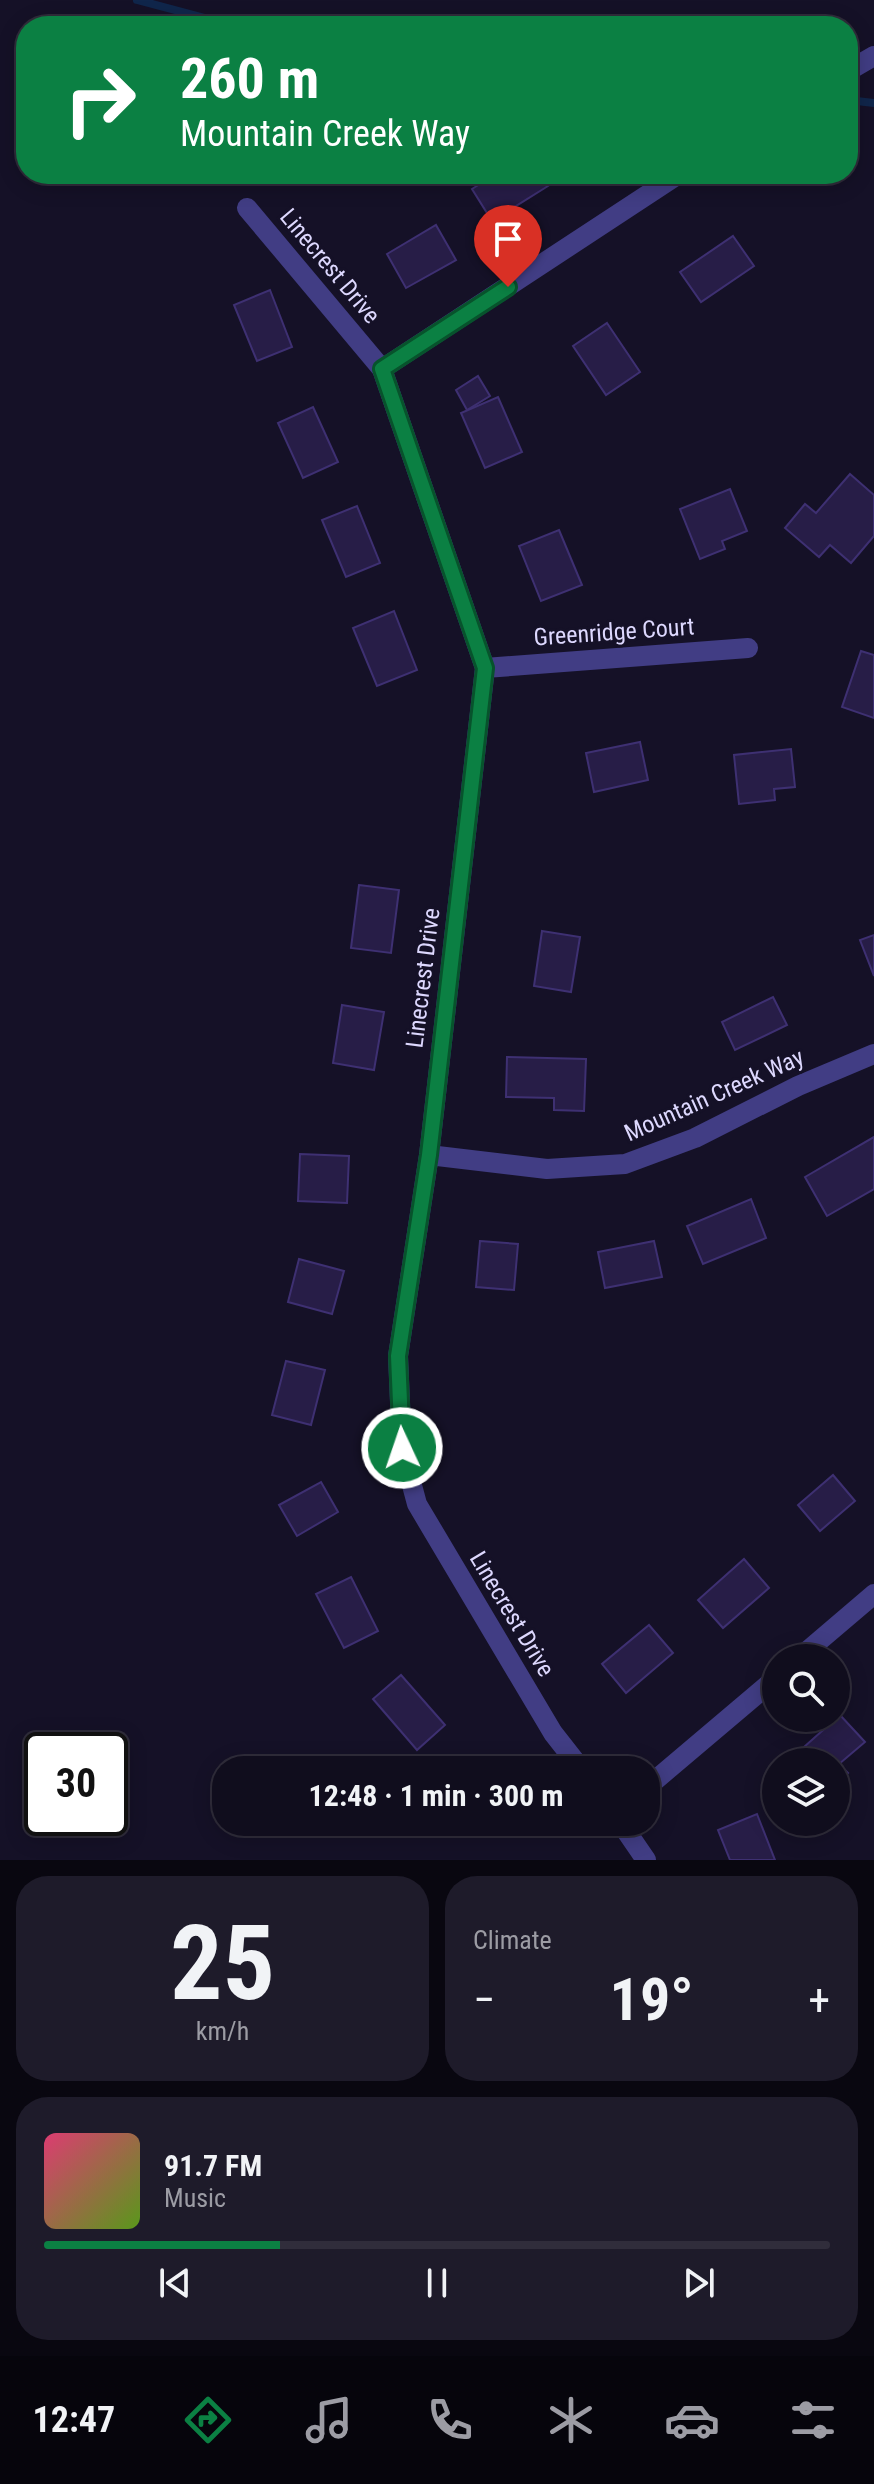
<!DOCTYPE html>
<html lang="en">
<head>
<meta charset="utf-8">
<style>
	body { margin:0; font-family:"Roboto Condensed",sans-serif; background:#1e1b2a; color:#f1f3f6; height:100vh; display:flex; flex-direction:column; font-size:30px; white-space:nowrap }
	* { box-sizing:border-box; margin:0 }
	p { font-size:26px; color:#9c9ca4 }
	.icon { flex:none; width:44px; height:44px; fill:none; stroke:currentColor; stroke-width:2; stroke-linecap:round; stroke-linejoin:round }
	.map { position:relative; height:1860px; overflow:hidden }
	.side { display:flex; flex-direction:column; gap:16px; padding:16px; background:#090710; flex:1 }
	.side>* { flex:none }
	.banner { position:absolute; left:16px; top:16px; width:842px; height:168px; border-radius:32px; box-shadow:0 4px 20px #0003,0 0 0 2px #302d3b; background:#0b8043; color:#fff; overflow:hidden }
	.fabs { position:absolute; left:762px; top:1644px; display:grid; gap:16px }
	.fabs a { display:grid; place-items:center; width:88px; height:88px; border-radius:50%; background:#100d1d; box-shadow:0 4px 20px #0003,0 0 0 2px #302d3b; font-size:40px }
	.speed { position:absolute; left:24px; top:1732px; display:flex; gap:16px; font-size:40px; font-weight:700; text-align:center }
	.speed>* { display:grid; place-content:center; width:104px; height:104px; border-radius:50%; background:#100d1d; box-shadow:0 4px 20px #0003,0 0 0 2px #302d3b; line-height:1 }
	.speed .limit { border:4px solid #111; border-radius:12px; background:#fff; color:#111 }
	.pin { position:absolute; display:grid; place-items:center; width:68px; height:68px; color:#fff; margin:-82px -34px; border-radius:50% 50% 50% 0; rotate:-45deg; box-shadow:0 0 8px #0007 }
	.pin .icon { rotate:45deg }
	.me { position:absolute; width:88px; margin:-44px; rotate:357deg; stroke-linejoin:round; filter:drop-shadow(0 0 6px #0008) }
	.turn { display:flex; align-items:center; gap:28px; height:168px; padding:0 32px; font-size:36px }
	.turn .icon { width:104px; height:104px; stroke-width:2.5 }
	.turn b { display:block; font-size:56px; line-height:68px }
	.big { font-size:60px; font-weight:700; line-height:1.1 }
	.side .card { flex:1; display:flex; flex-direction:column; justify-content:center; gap:12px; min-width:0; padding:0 28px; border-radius:32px; background:#1e1b2a }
	.side .dial { align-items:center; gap:0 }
	.dial b { font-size:104px; line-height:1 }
	.song { display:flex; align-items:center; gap:24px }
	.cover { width:96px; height:96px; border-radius:12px; background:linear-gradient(135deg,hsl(340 70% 55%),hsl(90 70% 35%)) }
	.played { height:8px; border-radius:4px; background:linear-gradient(90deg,#0b8043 30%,#302d3b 30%) }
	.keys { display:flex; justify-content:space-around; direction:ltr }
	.heat { display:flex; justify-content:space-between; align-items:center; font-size:44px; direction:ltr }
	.side .tiles { flex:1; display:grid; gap:16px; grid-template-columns:1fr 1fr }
	.card:last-child { grid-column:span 2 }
	.trip { position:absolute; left:212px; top:1756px; width:448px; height:80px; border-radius:32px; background:#100d1d; box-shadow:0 4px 20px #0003,0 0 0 2px #302d3b; font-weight:700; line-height:80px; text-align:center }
	.dock { display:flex; height:128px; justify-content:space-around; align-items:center; background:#06050c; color:#9c9ca4 }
	.dock .icon { width:56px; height:56px }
	.dock .on { color:#0b8043 }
	.dock b { font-size:36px; color:#f1f3f6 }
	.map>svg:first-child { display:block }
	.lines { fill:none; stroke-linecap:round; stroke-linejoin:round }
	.stream { stroke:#10264b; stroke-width:8 }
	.building { fill:#271d47; stroke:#3e3072; stroke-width:2 }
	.minor { stroke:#413d84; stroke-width:20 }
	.route-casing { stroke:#07532c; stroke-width:20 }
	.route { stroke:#0b8043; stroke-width:14 }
	.labels { text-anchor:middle; stroke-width:6; stroke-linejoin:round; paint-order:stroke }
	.street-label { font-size:24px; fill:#ddd8fe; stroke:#151127 }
</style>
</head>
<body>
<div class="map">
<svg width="874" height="1860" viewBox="0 0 874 1860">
	<rect width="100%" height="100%" fill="#151127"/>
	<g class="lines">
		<g class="stream">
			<polyline points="137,0 235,26"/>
			<polyline points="848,100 874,103"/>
		</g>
	</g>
	<g class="building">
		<polygon points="496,174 541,174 548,186 492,221 472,189"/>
		<polygon points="436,225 456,260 406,288 387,254"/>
		<polygon points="733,236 754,266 701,302 680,272"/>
		<polygon points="270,290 292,347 257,361 234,305"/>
		<polygon points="607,323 640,372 606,395 573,346"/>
		<polygon points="478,376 490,396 467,410 456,390"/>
		<polygon points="498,397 522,452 485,468 461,413"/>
		<polygon points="313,407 338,462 303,478 278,423"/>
		<polygon points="850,474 874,495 874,536 851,563 830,545 819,557 785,528 805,504 816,513"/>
		<polygon points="730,489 747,531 722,541 725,549 700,559 680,509"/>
		<polygon points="357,506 380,563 346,577 322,520"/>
		<polygon points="559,530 582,585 541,601 519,546"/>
		<polygon points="394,611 417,670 377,686 353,628"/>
		<polygon points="861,651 874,655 874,718 842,707"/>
		<polygon points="640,742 648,780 594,792 586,753"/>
		<polygon points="791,749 795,787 774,789 775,800 739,804 734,755"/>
		<polygon points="359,885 399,890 391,953 351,948"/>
		<polygon points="542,931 580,937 571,992 534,986"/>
		<polygon points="874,935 874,976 860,940"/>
		<polygon points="773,997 787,1025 735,1050 722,1022"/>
		<polygon points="342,1005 384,1012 374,1070 333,1063"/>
		<polygon points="507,1057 586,1059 584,1111 554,1110 554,1098 506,1097"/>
		<polygon points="874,1137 874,1189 827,1216 805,1177"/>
		<polygon points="300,1154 349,1156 347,1203 298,1201"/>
		<polygon points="751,1199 766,1238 703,1264 687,1226"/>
		<polygon points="480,1241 518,1244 514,1290 476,1287"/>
		<polygon points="654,1241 662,1277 605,1288 598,1252"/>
		<polygon points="299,1259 344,1271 332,1314 288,1302"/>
		<polygon points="286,1361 325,1370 311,1425 272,1415"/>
		<polygon points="833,1475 855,1501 820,1531 798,1505"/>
		<polygon points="321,1482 338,1512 297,1536 279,1505"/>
		<polygon points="744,1559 769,1588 723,1628 698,1600"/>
		<polygon points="351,1577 378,1631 344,1648 316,1594"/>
		<polygon points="649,1625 673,1653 626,1693 602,1664"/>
		<polygon points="401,1675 445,1725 417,1750 373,1699"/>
		<polygon points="840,1715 865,1742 839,1764 848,1773 836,1784 836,1762 802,1762 795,1755"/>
		<polygon points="757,1814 775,1860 730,1860 718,1830"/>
	</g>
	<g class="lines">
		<g class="minor">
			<polyline points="848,71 874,56"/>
			<polyline points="247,208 382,369 485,668 429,1155 398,1356 402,1448 417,1504 553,1733 582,1770"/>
			<polyline points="382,369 679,174"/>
			<polyline points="485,668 748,648"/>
			<polyline points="429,1155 547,1169 625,1164 695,1138 798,1086 874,1054"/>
			<polyline points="799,1658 874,1594"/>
			<polyline points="646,1788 776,1678"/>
			<polyline points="620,1822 646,1860"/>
		</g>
	</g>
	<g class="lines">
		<g class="route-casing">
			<polyline id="route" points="402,1448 398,1356 429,1155 485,668 382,369 508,287"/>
		</g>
		<use href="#route" class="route"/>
	</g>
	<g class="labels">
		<g class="street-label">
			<text transform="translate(330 266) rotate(50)" y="8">Linecrest Drive</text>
			<text transform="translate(614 632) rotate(-4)" y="8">Greenridge Court</text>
			<text transform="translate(423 978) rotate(-83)" y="8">Linecrest Drive</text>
			<text transform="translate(714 1095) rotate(-24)" y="8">Mountain Creek Way</text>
			<text transform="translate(512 1614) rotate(59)" y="8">Linecrest Drive</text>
		</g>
	</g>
</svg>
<div class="fabs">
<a><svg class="icon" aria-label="search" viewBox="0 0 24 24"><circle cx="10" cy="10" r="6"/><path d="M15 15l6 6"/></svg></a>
<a><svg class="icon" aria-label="layers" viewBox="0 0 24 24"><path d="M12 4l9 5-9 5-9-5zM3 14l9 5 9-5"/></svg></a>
</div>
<div class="speed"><div class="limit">30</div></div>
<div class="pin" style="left:508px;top:287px;background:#d93025"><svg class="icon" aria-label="arrive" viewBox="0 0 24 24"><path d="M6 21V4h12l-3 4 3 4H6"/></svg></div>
<svg class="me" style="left:402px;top:1448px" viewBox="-20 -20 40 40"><circle r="17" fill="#0b8043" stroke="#fff" stroke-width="3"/><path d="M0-11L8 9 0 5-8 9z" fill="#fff"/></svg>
<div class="trip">12:48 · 1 min · 300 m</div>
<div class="banner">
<div class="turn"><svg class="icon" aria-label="right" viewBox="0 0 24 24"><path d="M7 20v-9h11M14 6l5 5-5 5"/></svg><div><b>260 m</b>Mountain Creek Way</div></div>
</div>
</div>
<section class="side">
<div class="tiles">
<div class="card dial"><b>25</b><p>km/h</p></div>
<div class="card"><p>Climate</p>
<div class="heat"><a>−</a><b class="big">19°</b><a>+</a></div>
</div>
<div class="card">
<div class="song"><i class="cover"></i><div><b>91.7 FM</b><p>Music</p></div></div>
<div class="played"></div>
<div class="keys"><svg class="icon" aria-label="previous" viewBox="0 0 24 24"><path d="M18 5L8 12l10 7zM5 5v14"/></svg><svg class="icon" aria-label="pause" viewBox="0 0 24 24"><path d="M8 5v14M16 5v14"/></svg><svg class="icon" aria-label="next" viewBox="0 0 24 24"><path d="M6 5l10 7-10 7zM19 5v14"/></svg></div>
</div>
</div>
</section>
<nav class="dock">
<b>12:47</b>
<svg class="icon on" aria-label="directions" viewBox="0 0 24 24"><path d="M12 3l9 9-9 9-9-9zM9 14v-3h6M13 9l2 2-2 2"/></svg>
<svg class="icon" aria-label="music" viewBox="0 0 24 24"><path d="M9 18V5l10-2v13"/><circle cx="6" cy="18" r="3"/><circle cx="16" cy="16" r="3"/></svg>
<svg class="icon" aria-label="phone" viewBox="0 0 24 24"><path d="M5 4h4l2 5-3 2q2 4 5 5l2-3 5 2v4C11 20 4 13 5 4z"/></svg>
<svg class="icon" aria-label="climate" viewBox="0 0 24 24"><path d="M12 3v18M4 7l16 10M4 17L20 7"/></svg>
<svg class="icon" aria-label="car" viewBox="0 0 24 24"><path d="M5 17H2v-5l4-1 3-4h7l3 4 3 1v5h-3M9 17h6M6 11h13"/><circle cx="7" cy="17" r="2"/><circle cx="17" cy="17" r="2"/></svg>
<svg class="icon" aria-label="filters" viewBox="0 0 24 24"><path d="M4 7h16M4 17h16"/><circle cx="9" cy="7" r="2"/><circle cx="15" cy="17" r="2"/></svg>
</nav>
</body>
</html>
